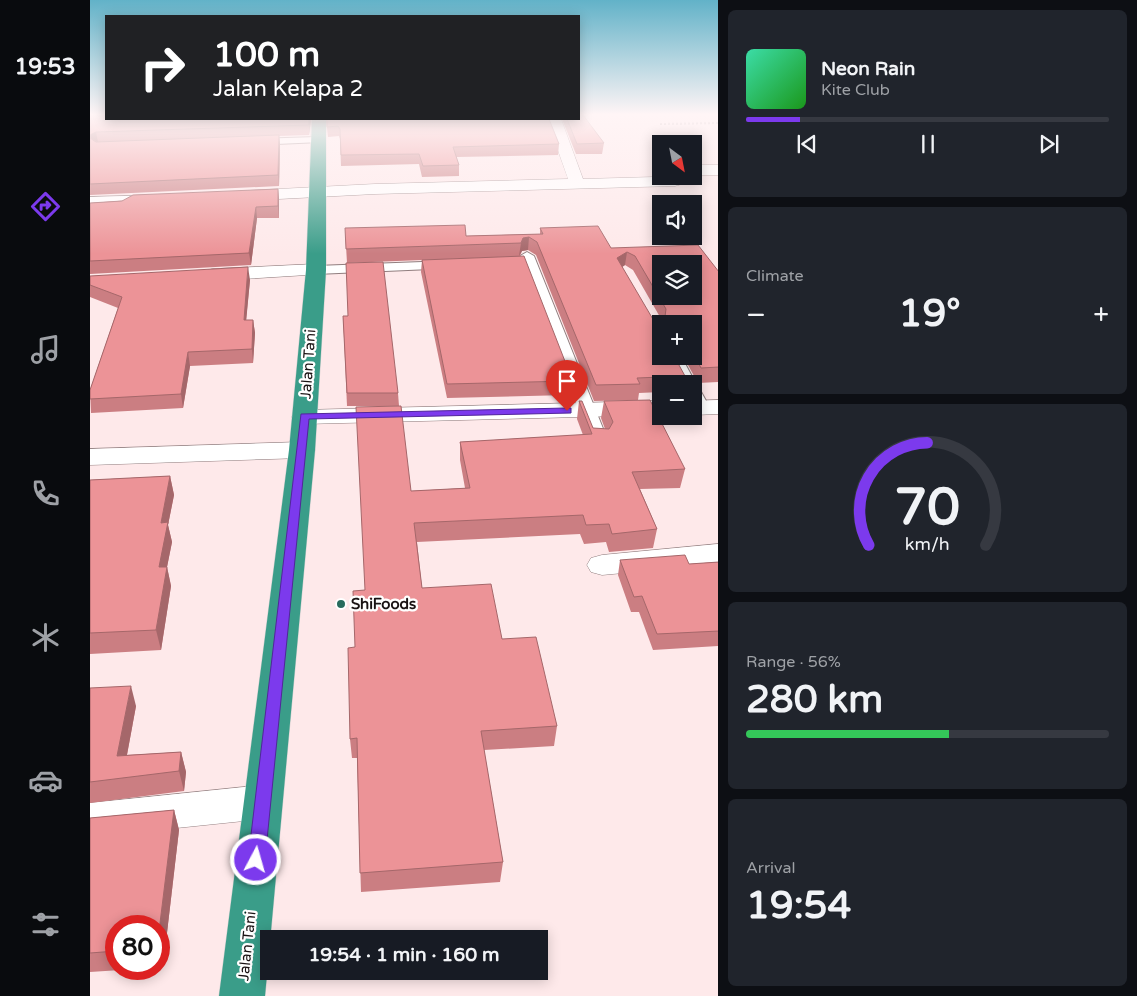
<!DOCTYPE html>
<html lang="en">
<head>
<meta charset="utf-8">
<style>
	body { margin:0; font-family:"Varela Round",sans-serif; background:#20242c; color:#f1f3f6; height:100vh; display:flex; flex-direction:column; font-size:19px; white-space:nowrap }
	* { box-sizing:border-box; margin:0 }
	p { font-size:16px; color:#9ea1a6 }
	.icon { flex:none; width:28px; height:28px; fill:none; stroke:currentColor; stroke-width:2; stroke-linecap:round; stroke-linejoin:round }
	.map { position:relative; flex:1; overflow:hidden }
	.side { display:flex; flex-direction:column; gap:10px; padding:10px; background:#0d0f14; width:419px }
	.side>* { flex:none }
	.guide { position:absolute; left:15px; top:15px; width:475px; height:105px; border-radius:0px; box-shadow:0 2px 12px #0003; background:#202124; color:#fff; overflow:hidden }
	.needle { width:32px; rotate:148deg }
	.buttons { position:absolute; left:562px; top:135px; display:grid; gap:10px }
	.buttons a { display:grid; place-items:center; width:50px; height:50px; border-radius:0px; background:#171b24; box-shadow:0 2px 12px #0003; font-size:25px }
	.speed { position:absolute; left:15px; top:915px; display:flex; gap:10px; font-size:25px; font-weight:700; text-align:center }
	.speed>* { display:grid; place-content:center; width:65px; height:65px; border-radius:50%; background:#171b24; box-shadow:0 2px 12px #0003; line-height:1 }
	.speed .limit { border:8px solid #d22; background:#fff; color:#111 }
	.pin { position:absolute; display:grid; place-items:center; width:42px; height:42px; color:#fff; margin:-51px -21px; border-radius:50% 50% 50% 0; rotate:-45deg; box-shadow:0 0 5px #0007 }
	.pin .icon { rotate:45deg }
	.me { position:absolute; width:55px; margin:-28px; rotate:6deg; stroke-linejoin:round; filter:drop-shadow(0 0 4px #0008) }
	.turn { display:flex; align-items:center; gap:18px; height:105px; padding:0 25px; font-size:22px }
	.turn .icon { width:65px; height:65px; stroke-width:2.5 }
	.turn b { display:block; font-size:35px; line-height:42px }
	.big { font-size:38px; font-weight:700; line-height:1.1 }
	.side .card { flex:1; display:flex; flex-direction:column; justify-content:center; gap:8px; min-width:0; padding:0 18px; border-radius:8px; background:#20242c }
	.side .dial { align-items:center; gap:0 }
	.dial svg { height:130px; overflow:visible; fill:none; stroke:#363941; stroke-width:7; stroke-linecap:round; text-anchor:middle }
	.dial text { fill:#f1f3f6; stroke:none }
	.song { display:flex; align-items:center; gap:15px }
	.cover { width:60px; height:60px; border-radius:8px; background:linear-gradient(135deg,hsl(160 70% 55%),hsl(120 70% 35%)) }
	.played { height:5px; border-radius:2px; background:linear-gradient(90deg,#7c3aed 15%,#363941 15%) }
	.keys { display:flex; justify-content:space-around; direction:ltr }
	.heat { display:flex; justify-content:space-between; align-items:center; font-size:28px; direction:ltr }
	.charge { height:8px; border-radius:4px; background:linear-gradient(90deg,#34c759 56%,#363941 0) }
	.trip { position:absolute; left:170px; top:930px; width:288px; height:50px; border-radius:0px; background:#171b24; box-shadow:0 2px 12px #0003; font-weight:700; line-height:50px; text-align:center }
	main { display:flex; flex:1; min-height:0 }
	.tabs { display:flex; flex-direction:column; width:90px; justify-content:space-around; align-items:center; background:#090b0e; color:#9ea1a6 }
	.tabs .icon { width:35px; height:35px }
	.tabs .active { color:#7c3aed }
	.tabs b { font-size:22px; color:#f1f3f6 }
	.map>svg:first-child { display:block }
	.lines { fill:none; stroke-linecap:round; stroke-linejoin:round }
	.lane-casing { stroke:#917e7f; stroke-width:2 }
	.street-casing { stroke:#917e7f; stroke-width:1 }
	.highway-casing { stroke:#d1d0d0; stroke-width:1 }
	.path { stroke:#908283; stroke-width:2; stroke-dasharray:2 2; stroke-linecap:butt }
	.lane { fill:#fff; fill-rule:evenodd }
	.street { fill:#fff; fill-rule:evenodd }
	.highway { fill:#3a9d89; fill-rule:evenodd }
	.wall { fill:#cb7e82 }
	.shaded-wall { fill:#a5676a }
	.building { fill:#ec9397; stroke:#a5676a; fill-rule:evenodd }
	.route { fill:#7c3aed; stroke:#51269a }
	.poi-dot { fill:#276b5d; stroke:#fff; stroke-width:2 }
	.labels { text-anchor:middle; stroke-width:4.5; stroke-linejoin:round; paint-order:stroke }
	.street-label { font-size:15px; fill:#1a1314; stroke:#fff }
	.poi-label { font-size:15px; font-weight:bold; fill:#1a1314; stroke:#fff; text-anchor:start }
</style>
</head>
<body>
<main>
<nav class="tabs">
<b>19:53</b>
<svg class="icon active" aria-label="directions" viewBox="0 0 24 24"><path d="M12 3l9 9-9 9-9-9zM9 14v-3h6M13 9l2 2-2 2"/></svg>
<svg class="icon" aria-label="music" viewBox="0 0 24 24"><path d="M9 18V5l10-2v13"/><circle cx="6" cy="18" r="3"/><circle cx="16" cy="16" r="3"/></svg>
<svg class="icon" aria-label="phone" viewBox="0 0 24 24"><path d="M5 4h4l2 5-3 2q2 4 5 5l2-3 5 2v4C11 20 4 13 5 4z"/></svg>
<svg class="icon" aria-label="climate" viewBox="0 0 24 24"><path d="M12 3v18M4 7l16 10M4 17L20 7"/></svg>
<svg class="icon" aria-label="car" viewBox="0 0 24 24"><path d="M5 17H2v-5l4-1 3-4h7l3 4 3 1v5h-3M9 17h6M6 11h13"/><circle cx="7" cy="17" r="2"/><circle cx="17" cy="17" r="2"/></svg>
<svg class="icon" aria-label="filters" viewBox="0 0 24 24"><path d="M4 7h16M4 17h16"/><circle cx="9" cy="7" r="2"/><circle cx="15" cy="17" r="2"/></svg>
</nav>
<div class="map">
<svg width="629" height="996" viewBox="0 0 629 996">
	<rect width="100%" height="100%" fill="#fee9ea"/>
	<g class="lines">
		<g class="lane-casing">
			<g id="lane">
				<polygon points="227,137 231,138 231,142 162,145 157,142 162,139"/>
				<polygon points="437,252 444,256 518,441 516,445 502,445 500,441 430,256"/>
				<polygon points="359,261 366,265 364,268 226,274 219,270 226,266"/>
				<polygon points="575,356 591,356 606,384 604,388 604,384 589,384"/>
				<polygon points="604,389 610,390 620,408 617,412 611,413 604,410"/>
			</g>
		</g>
		<g class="street-casing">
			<g id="street">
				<path d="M457,119H471L493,179L600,176C597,183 592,184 585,186L285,194L151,201L143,196L151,191L285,184L478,179Z"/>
				<rect x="604" y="165" width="25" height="10"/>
				<polygon points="68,195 74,197 76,200 74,203 0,207 0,197"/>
				<polygon points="226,264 233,266 236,270 233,274 122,281 115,279 112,275 115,271 122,269"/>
				<polygon points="629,400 629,414 604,415 604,401"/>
				<polygon points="571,401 571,415 214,424 205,422 202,417 205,412 214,410"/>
				<polygon points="212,442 221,445 225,450 221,455 212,458 0,465 0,449"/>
				<polygon points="629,544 629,564 512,575 501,572 497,565 501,558 512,555"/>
				<polygon points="173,785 187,790 192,802 187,814 173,819 0,837 0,803"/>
			</g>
		</g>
		<g class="highway-casing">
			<polygon id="highway" points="222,119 236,119 236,270 225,450 175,996 129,996 199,450 216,270"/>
		</g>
		<polyline class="path" points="570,124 629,123"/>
		<use href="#lane" class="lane"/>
		<use href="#street" class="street"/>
		<use href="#highway" class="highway"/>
	</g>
	<g class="wall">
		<polygon points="0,115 16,119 221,119 219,135 189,136 190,145 189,186 0,195"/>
		<polygon points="236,119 459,119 469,144 468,155 366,157 369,165 369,176 332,177 329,164 251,166 250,139 249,136 238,137"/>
		<polygon points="472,119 489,119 514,143 512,154 486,154"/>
		<polygon points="188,189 189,200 189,218 167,218 161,265 0,274 0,203"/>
		<polygon points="255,228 376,236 450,234 450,228 521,248 629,272 629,382 608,383 593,356 604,356 604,324 574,324 543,270 535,265 532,267 571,356 595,376 593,384 571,384 571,392 549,393 548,400 504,401 446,255 438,250 432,251 430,256 485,387 483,401 480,401 478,395 357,398 331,272 332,260 257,263"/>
		<polygon points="0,276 160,280 156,320 163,320 165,333 163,363 100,366 93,408 1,413 0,390 28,308 0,297"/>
		<polygon points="253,316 308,393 309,406 257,406"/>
		<polygon points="489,401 503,428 515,429 511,418 514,401 595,469 590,488 550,489 567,529 563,548 519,552 516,542 494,544 490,534 327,542 332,588 412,639 467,726 464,746 394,750 413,862 410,882 271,892 267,758 262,758 260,739 265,647 275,590 321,491 375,488 370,460 370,442 493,435 487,419"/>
		<polygon points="80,476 84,495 78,525 82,542 77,567 81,586 71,650 0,654 0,480"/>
		<polygon points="530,560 599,564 629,562 629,646 563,650 549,612 541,612 528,575"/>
		<polygon points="0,688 46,706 37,755 91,752 96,772 94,791 0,803"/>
		<polygon points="84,810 89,830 73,967 69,967 69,926 26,926 26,969 46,969 0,972 0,818"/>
	</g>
	<g class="shaded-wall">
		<polygon points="219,119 221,119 219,135"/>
		<polygon points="6,132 8,142 0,138 0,135"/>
		<polygon points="189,135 190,145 189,186 188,175"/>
		<polygon points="188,189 189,200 189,218 188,206"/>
		<polygon points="166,207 167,218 161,265 159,253"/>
		<polygon points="439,237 438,250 432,251 429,256 431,243 433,238"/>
		<polygon points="537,252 535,265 525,272 527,258"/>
		<polygon points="158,267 160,280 155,333 154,320"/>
		<polygon points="163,320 165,333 163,363 162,349"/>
		<polygon points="98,352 100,366 93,408 91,394"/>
		<polygon points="80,476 84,495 78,525 82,542 73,587 69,567 71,523"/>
		<polygon points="77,567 81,586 71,650 66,630"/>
		<polygon points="41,686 46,706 33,776 27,756"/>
		<polygon points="91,752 96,772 94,791 89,771"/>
		<polygon points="84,810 89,830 73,967 69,954 69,931"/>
	</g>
	<g class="building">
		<polygon points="0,115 16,115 16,119 219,119 219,125 6,132 0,135"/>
		<polygon points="489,115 493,115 514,143 487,144 477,119 489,119"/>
		<polygon points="237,119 459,119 469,144 363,147 369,165 333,166 329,154 251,155 250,129 248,126 237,127"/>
		<polygon points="189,135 188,175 0,184 0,138 6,142"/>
		<polygon points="188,189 188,206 166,207 159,253 0,261 0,203 32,201 43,195"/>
		<path d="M375,225L376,236L453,234L450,228L508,226L521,248L608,245L629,272V367L611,368L604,355V324H574L576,309L545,256L537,252L527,258L564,321L571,325V356H584L595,376L547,378L550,384L506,385L447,242L439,237L433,238L431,243L256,249L255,228ZM571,264H604V296H571Z"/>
		<polygon points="434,256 485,387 482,387 480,381 357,384 332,260"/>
		<polygon points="293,262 308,393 257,393 253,316 258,316 256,263"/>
		<polygon points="158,267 154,320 163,320 162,349 98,352 91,394 0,399 0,390 32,297 0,285 0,276"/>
		<polygon points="560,400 595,469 542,472 567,529 522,534 519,524 496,525 493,515 324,523 332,588 401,584 412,639 446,637 467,726 391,731 413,862 270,873 267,738 260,739 258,648 265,647 263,591 275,590 266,407 311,406 321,491 380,488 370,442 502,434 489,401 492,401 503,428 519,429 523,422 514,401"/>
		<polygon points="80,476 71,523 78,522 69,567 77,567 66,630 0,633 0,480"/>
		<polygon points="595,555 599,564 629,562 629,631 567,634 552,596 544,597 530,560"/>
		<polygon points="41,686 27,756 91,752 89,771 0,782 0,688"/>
		<polygon points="84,810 69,931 69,926 26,926 26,951 0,953 0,818"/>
	</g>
	<linearGradient id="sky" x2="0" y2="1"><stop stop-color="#62b2c8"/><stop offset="0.45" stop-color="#fff5f6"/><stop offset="1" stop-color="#fff5f6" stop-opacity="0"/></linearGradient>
	<rect width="629" height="254" fill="url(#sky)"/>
	<polygon class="route" points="477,408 481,408 481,413 219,419 175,860 172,865 166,868 160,865 158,860 211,414"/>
	<circle class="poi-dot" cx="251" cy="604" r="5"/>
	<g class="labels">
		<g class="street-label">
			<text transform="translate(218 364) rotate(-86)" y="5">Jalan Tani</text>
			<text transform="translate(157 946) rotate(-84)" y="5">Jalan Tani</text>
		</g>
		<g class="poi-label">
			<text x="261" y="609">ShiFoods</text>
		</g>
	</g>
</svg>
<div class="buttons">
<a><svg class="needle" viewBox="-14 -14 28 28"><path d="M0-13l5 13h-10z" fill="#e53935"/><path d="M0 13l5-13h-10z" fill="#9ea1a6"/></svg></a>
<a><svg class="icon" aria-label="sound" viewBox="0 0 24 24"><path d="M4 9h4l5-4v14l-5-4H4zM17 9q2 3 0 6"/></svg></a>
<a><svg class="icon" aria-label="layers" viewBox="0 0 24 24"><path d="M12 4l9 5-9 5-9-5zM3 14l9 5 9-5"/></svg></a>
<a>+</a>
<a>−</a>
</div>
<div class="speed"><div class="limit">80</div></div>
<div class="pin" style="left:477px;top:411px;background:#d93025"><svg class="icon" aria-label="arrive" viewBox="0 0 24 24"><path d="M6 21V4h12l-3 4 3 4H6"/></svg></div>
<svg class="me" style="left:166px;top:860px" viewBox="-20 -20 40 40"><circle r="17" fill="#7c3aed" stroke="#fff" stroke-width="3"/><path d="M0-11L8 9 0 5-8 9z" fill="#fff"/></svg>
<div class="trip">19:54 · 1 min · 160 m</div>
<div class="guide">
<div class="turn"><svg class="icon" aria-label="right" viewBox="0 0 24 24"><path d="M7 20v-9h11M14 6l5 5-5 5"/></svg><div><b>100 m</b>Jalan Kelapa 2</div></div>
</div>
</div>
<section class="side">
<div class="card">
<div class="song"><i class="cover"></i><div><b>Neon Rain</b><p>Kite Club</p></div></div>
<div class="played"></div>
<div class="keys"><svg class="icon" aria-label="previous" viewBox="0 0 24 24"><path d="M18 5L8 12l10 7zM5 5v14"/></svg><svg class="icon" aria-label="pause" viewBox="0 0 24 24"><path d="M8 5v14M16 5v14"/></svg><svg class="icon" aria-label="next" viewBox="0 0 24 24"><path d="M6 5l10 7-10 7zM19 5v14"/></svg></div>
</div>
<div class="card"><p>Climate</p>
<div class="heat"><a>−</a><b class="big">19°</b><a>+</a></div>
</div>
<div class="card dial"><svg viewBox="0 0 100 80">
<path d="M14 69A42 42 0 1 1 86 69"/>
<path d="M14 69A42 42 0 0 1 50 6" stroke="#7c3aed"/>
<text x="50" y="56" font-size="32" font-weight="700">70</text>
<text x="50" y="72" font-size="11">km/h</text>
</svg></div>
<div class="card"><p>Range · 56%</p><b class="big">280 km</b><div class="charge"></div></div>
<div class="card"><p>Arrival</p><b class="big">19:54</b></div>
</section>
</main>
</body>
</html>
